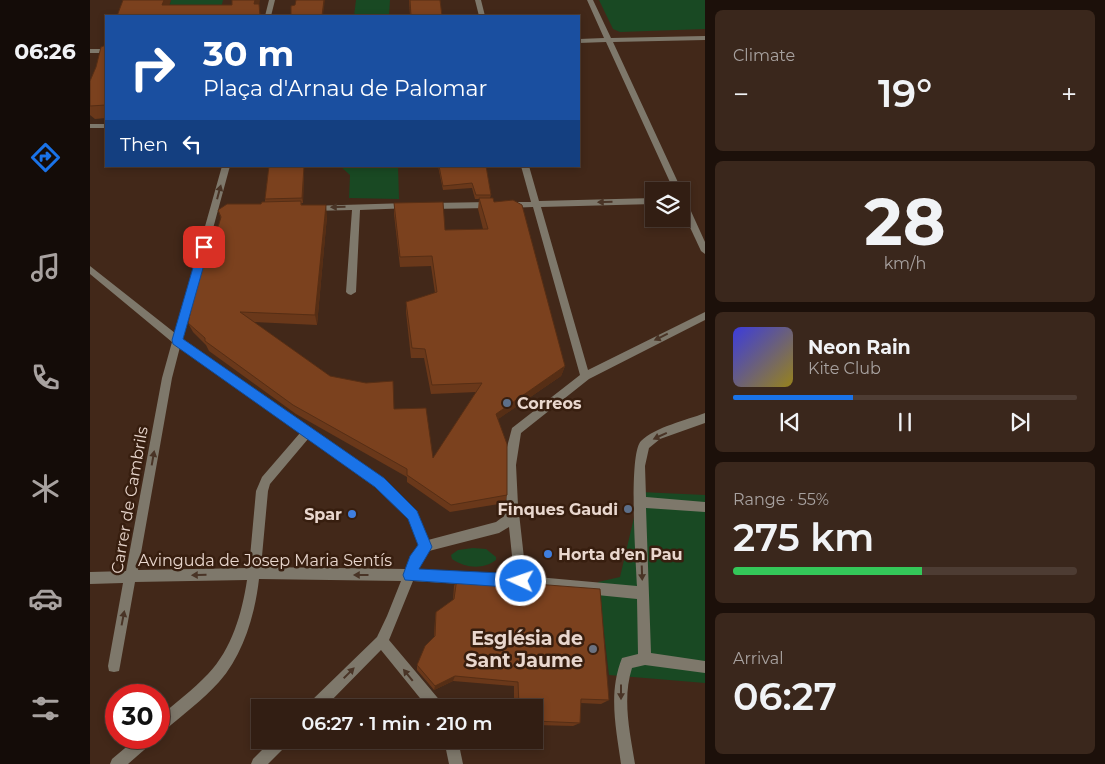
<!DOCTYPE html>
<html lang="en">
<head>
<meta charset="utf-8">
<style>
	body { margin:0; font-family:Montserrat,sans-serif; background:#3a271c; color:#f1f3f6; height:100vh; display:flex; flex-direction:column; font-size:19px; white-space:nowrap }
	* { box-sizing:border-box; margin:0 }
	p { font-size:16px; color:#a8a2a0 }
	.icon { flex:none; width:28px; height:28px; fill:none; stroke:currentColor; stroke-width:2; stroke-linecap:round; stroke-linejoin:round }
	.map { position:relative; flex:1; overflow:hidden }
	.details { display:flex; flex-direction:column; gap:10px; padding:10px; background:#1c100a; width:400px }
	.details>* { flex:none }
	.guide { position:absolute; left:15px; top:15px; width:475px; height:152px; border-radius:0px; box-shadow:0 2px 8px #0003,0 0 0 1px #4d3c33; background:#1a4fa0; color:#fff; overflow:hidden }
	.tools { position:absolute; left:555px; top:182px; display:grid; gap:10px }
	.tools a { display:grid; place-items:center; width:45px; height:45px; border-radius:0px; background:#321e13; box-shadow:0 2px 8px #0003,0 0 0 1px #4d3c33; font-size:25px }
	.speed { position:absolute; left:15px; top:684px; display:flex; gap:10px; font-size:25px; font-weight:700; text-align:center }
	.speed>* { display:grid; place-content:center; width:65px; height:65px; border-radius:50%; background:#321e13; box-shadow:0 2px 8px #0003,0 0 0 1px #4d3c33; line-height:1 }
	.speed .limit { border:8px solid #d22; background:#fff; color:#111 }
	.pin { position:absolute; display:grid; place-items:center; width:42px; height:42px; color:#fff; margin:-21px; border-radius:10px; box-shadow:0 2px 8px #0006 }
	.me { position:absolute; width:55px; margin:-28px; rotate:273deg; stroke-linejoin:round; filter:drop-shadow(0 0 4px #0008) }
	.turn { display:flex; align-items:center; gap:18px; height:105px; padding:0 15px; font-size:22px }
	.turn .icon { width:65px; height:65px; stroke-width:2.5 }
	.turn b { display:block; font-size:35px; line-height:42px }
	.then { display:flex; align-items:center; height:48px; padding:0 15px; background:#0003; gap:10px; font-size:19px }
	.big { font-size:38px; font-weight:600; line-height:1.1 }
	.details .widget { flex:1; display:flex; flex-direction:column; justify-content:center; gap:8px; min-width:0; padding:0 18px; border-radius:8px; background:#3a271c }
	.details .dial { align-items:center; gap:0 }
	.dial b { font-size:65px; line-height:1 }
	.song { display:flex; align-items:center; gap:15px }
	.cover { width:60px; height:60px; border-radius:8px; background:linear-gradient(135deg,hsl(240 70% 55%),hsl(50 70% 35%)) }
	.played { height:5px; border-radius:2px; background:linear-gradient(90deg,#1a73e8 35%,#4d3c33 35%) }
	.keys { display:flex; justify-content:space-around; direction:ltr }
	.heat { display:flex; justify-content:space-between; align-items:center; font-size:28px; direction:ltr }
	.charge { height:8px; border-radius:4px; background:linear-gradient(90deg,#34c759 55%,#4d3c33 0) }
	.trip { position:absolute; left:161px; top:699px; width:292px; height:50px; border-radius:0px; background:#321e13; box-shadow:0 2px 8px #0003,0 0 0 1px #4d3c33; font-weight:600; line-height:50px; text-align:center }
	main { display:flex; flex:1; min-height:0 }
	.dock { display:flex; flex-direction:column; width:90px; justify-content:space-around; align-items:center; background:#140c08; color:#a8a2a0 }
	.dock .icon { width:35px; height:35px }
	.dock .selected { color:#1a73e8 }
	.dock b { font-size:22px; color:#f1f3f6 }
	.map>svg:first-child { display:block }
	.green { fill:#194923 }
	.lines { fill:none; stroke-linecap:round; stroke-linejoin:round }
	.street { fill:#7e786b; fill-rule:evenodd }
	.wall { fill:#6a381a }
	.shaded-wall { fill:#562e15 }
	.building { fill:#7b411e; stroke:#562e15 }
	.oneway { fill:#493426 }
	.route { fill:#1a73e8; stroke:#114b97 }
	.service-dot { fill:#5c6f8a; stroke:#371e0f; stroke-width:2 }
	.shop-dot { fill:#3f7fe0; stroke:#371e0f; stroke-width:2 }
	.worship-dot { fill:#6b7280; stroke:#371e0f; stroke-width:2 }
	.labels { text-anchor:middle; stroke-width:5; stroke-linejoin:round; paint-order:stroke }
	.poi-label { font-size:16px; font-weight:bold; fill:#e9d7ce; stroke:#371e0f; text-anchor:start }
	.street-label { font-size:16px; fill:#e9d7ce; stroke:#371e0f }
	.near-poi-label { font-size:19px; font-weight:bold; fill:#e9d7ce; stroke:#371e0f; text-anchor:end }
</style>
</head>
<body>
<main>
<nav class="dock">
<b>06:26</b>
<svg class="icon selected" aria-label="directions" viewBox="0 0 24 24"><path d="M12 3l9 9-9 9-9-9zM9 14v-3h6M13 9l2 2-2 2"/></svg>
<svg class="icon" aria-label="music" viewBox="0 0 24 24"><path d="M9 18V5l10-2v13"/><circle cx="6" cy="18" r="3"/><circle cx="16" cy="16" r="3"/></svg>
<svg class="icon" aria-label="phone" viewBox="0 0 24 24"><path d="M5 4h4l2 5-3 2q2 4 5 5l2-3 5 2v4C11 20 4 13 5 4z"/></svg>
<svg class="icon" aria-label="climate" viewBox="0 0 24 24"><path d="M12 3v18M4 7l16 10M4 17L20 7"/></svg>
<svg class="icon" aria-label="car" viewBox="0 0 24 24"><path d="M5 17H2v-5l4-1 3-4h7l3 4 3 1v5h-3M9 17h6M6 11h13"/><circle cx="7" cy="17" r="2"/><circle cx="17" cy="17" r="2"/></svg>
<svg class="icon" aria-label="filters" viewBox="0 0 24 24"><path d="M4 7h16M4 17h16"/><circle cx="9" cy="7" r="2"/><circle cx="15" cy="17" r="2"/></svg>
</nav>
<div class="map">
<svg width="615" height="764" viewBox="0 0 615 764">
	<rect width="100%" height="100%" fill="#422819"/>
	<g class="green">
		<polygon points="81,0 133,0 129,16 76,16"/>
		<polygon points="266,0 300,0 299,16 264,16"/>
		<polygon points="509,0 615,0 615,29 530,32 523,29"/>
		<polygon points="250,166 308,166 309,199 259,198 260,175"/>
		<polygon points="550,492 615,495 615,683 519,675 508,582 530,577"/>
		<path d="M383,548L396,549L406,557V560C393,570 375,568 362,559L361,555L368,550Z"/>
	</g>
	<g class="lines">
		<g class="street">
			<polygon points="179,0 185,0 181,16 175,16"/>
			<polygon points="385,0 391,0 395,16 389,16"/>
			<polygon points="497,0 503,0 521,38 615,36 615,40 523,42 592,191 591,192 584,191 516,42 489,43 489,39 514,38"/>
			<rect x="0" y="49" width="16" height="4"/>
			<rect x="0" y="124" width="16" height="4"/>
			<path d="M132,166H140L93,339L293,479L327,511L338,540L406,522L414,516L417,511L415,465L417,447L422,428L490,375L443,207L417,208L413,205L417,202H441L431,166H439L449,201L564,198V204L451,207L498,370L615,312V320L499,379L431,433L426,465L428,505L430,510L429,513L436,576L547,586C546,563 538,454 551,441C565,427 597,420 615,413V423L570,439L559,448L555,466L556,497L615,502V512L556,508L561,653L615,661V673L555,665L542,668C532,699 540,733 545,764H531C526,728 518,693 532,658L548,654L547,599L437,588L323,581L299,640L352,703L353,708H338L291,650L234,708H218L219,703L287,637L297,616L311,581L169,579C165,615 153,655 129,682C113,700 92,715 74,731L69,733V717C85,703 103,690 118,674C142,649 152,613 157,580L45,582L30,666L29,671L24,672L19,671L18,666L33,583L0,584V572L36,571L72,378L82,342L0,274V266L85,333ZM90,347L210,433L172,477L166,491L159,568L48,570L82,378ZM218,439L285,487L319,518L329,546L316,569L171,567L178,491L180,484ZM419,527L424,575L328,569L339,551L409,533Z"/>
			<polygon points="591,195 595,198 615,242 615,254 611,251 591,208"/>
			<polygon points="400,202 404,205 400,208 340,209 336,206 340,203"/>
			<polygon points="318,203 322,206 321,208 270,210 266,292 261,295 258,294 256,292 262,210 222,211 219,210 219,206"/>
			<polygon points="47,738 64,738 62,743 38,764 20,764 22,759"/>
			<polygon points="182,740 199,740 197,745 178,764 161,764 163,759"/>
			<polygon points="354,740 368,740 373,764 359,764"/>
		</g>
	</g>
	<g class="wall">
		<polygon points="319,0 350,0 352,16 320,16"/>
		<polygon points="16,45 16,118 5,119 0,115 0,81"/>
		<polygon points="179,166 214,166 213,203 211,203 212,205 237,216 227,325 164,322 240,376 304,409 343,458 386,392 341,394 334,358 321,358 316,312 316,302 345,293 341,266 310,267 304,214 304,203 355,230 393,229 388,209 389,199 385,199 382,188 353,190 348,166 396,166 401,195 400,198 404,202 475,366 471,376 408,419 417,495 415,503 360,512 317,482 317,477 206,414 119,351 116,345 103,332 98,323 131,219 128,210 171,204 175,202 175,199"/>
		<polygon points="367,578 519,700 511,704 491,703 490,723 483,726 445,725 445,708 424,708 424,686 363,681 344,690 327,670 327,665 344,637 345,619 346,612 363,600 364,586"/>
	</g>
	<g class="shaded-wall">
		<polygon points="74,0 81,0 76,16 72,5"/>
		<polygon points="165,0 170,0 169,6 171,16 170,16 164,4"/>
		<polygon points="234,0 235,0 233,16 232,16"/>
		<polygon points="214,166 213,203 212,198"/>
		<polygon points="236,205 237,216 227,325 225,315"/>
		<polygon points="475,366 471,376 404,422 406,414"/>
		<polygon points="365,676 363,681 344,690 345,686"/>
	</g>
	<g class="building">
		<polygon points="33,0 74,0 72,5 142,5 142,0 165,0 164,4 169,4 170,16 27,16"/>
		<polygon points="206,0 234,0 232,16 201,16 201,6 205,5"/>
		<polygon points="320,0 350,0 352,16 321,16"/>
		<polygon points="16,45 16,105 0,106 0,81 6,67 11,47"/>
		<polygon points="179,166 214,166 212,198 175,199"/>
		<polygon points="349,166 396,166 401,195 386,195 382,183 353,186"/>
		<polygon points="389,198 403,198 404,202 423,200 432,205 475,366 406,414 417,444 417,495 361,505 317,475 317,469 203,405 115,341 115,338 98,323 118,236 126,234 131,217 128,210 137,204 171,204 172,202 211,201 211,205 236,205 225,315 150,312 240,376 276,383 303,381 304,409 336,408 343,458 392,383 342,385 335,349 322,348 316,302 347,292 342,256 310,257 304,203 353,202 355,230 398,229"/>
		<polygon points="367,578 510,589 519,700 491,699 490,723 445,721 445,708 430,708 429,706 428,682 365,676 345,686 327,665 335,646 345,636 346,612 364,599"/>
	</g>
	<defs><path id="oneway-solid" d="M-6-.8H1V-3.2L6.5 0L1 3.2V.8H-6Z" transform="scale(1.25)"/></defs>
	<g class="oneway">
		<use href="#oneway-solid" transform="translate(129 192) rotate(-75)"/>
		<use href="#oneway-solid" transform="translate(515 202) rotate(179)"/>
		<use href="#oneway-solid" transform="translate(248 207) rotate(179)"/>
		<use href="#oneway-solid" transform="translate(571 337) rotate(154)"/>
		<use href="#oneway-solid" transform="translate(570 436) rotate(155)"/>
		<use href="#oneway-solid" transform="translate(63 458) rotate(-80)"/>
		<use href="#oneway-solid" transform="translate(552 573) rotate(88)"/>
		<use href="#oneway-solid" transform="translate(109 575) rotate(179)"/>
		<use href="#oneway-solid" transform="translate(271 575) rotate(-180)"/>
		<use href="#oneway-solid" transform="translate(33 618) rotate(-79)"/>
		<use href="#oneway-solid" transform="translate(259 673) rotate(-45)"/>
		<use href="#oneway-solid" transform="translate(318 675) rotate(-129)"/>
		<use href="#oneway-solid" transform="translate(531 692) rotate(90)"/>
	</g>
	<polygon class="route" points="114,243 119,247 93,339 294,478 327,511 342,547 329,569 431,574 436,576 438,581 436,586 431,588 315,580 313,575 320,556 328,545 318,519 285,487 83,344 82,340 109,247"/>
	<g class="service-dot">
		<circle cx="417" cy="403" r="5"/>
		<circle cx="538" cy="509" r="5"/>
	</g>
	<g class="shop-dot">
		<circle cx="262" cy="514" r="5"/>
		<circle cx="458" cy="554" r="5"/>
	</g>
	<circle class="worship-dot" cx="503" cy="649" r="5"/>
	<g class="labels">
		<g class="poi-label">
			<text x="427" y="409">Correos</text>
			<text x="528" y="515" text-anchor="end">Finques Gaudi</text>
			<text x="252" y="520" text-anchor="end">Spar</text>
			<text x="468" y="560">Horta d’en Pau</text>
		</g>
		<g class="street-label">
			<text transform="translate(39 500) rotate(-80)" y="6">Carrer de Cambrils</text>
			<text x="175" y="566">Avinguda de Josep Maria Sentís</text>
		</g>
		<g class="near-poi-label">
			<text x="493" y="645">Església de<tspan x="493" dy="22">Sant Jaume</tspan></text>
		</g>
	</g>
</svg>
<div class="tools">
<a><svg class="icon" aria-label="layers" viewBox="0 0 24 24"><path d="M12 4l9 5-9 5-9-5zM3 14l9 5 9-5"/></svg></a>
</div>
<div class="speed"><div class="limit">30</div></div>
<div class="pin" style="left:114px;top:247px;background:#d93025"><svg class="icon" aria-label="arrive" viewBox="0 0 24 24"><path d="M6 21V4h12l-3 4 3 4H6"/></svg></div>
<svg class="me" style="left:431px;top:581px" viewBox="-20 -20 40 40"><circle r="17" fill="#1a73e8" stroke="#fff" stroke-width="3"/><path d="M0-11L8 9 0 5-8 9z" fill="#fff"/></svg>
<div class="trip">06:27 · 1 min · 210 m</div>
<div class="guide">
<div class="turn"><svg class="icon" aria-label="right" viewBox="0 0 24 24"><path d="M7 20v-9h11M14 6l5 5-5 5"/></svg><div><b>30 m</b>Plaça d'Arnau de Palomar</div></div>
<div class="then">Then<svg class="icon" aria-label="left" viewBox="0 0 24 24"><path d="M17 20v-9H6M10 6l-5 5 5 5"/></svg></div>
</div>
</div>
<section class="details">
<div class="widget"><p>Climate</p>
<div class="heat"><a>−</a><b class="big">19°</b><a>+</a></div>
</div>
<div class="widget dial"><b>28</b><p>km/h</p></div>
<div class="widget">
<div class="song"><i class="cover"></i><div><b>Neon Rain</b><p>Kite Club</p></div></div>
<div class="played"></div>
<div class="keys"><svg class="icon" aria-label="previous" viewBox="0 0 24 24"><path d="M18 5L8 12l10 7zM5 5v14"/></svg><svg class="icon" aria-label="pause" viewBox="0 0 24 24"><path d="M8 5v14M16 5v14"/></svg><svg class="icon" aria-label="next" viewBox="0 0 24 24"><path d="M6 5l10 7-10 7zM19 5v14"/></svg></div>
</div>
<div class="widget"><p>Range · 55%</p><b class="big">275 km</b><div class="charge"></div></div>
<div class="widget"><p>Arrival</p><b class="big">06:27</b></div>
</section>
</main>
</body>
</html>
